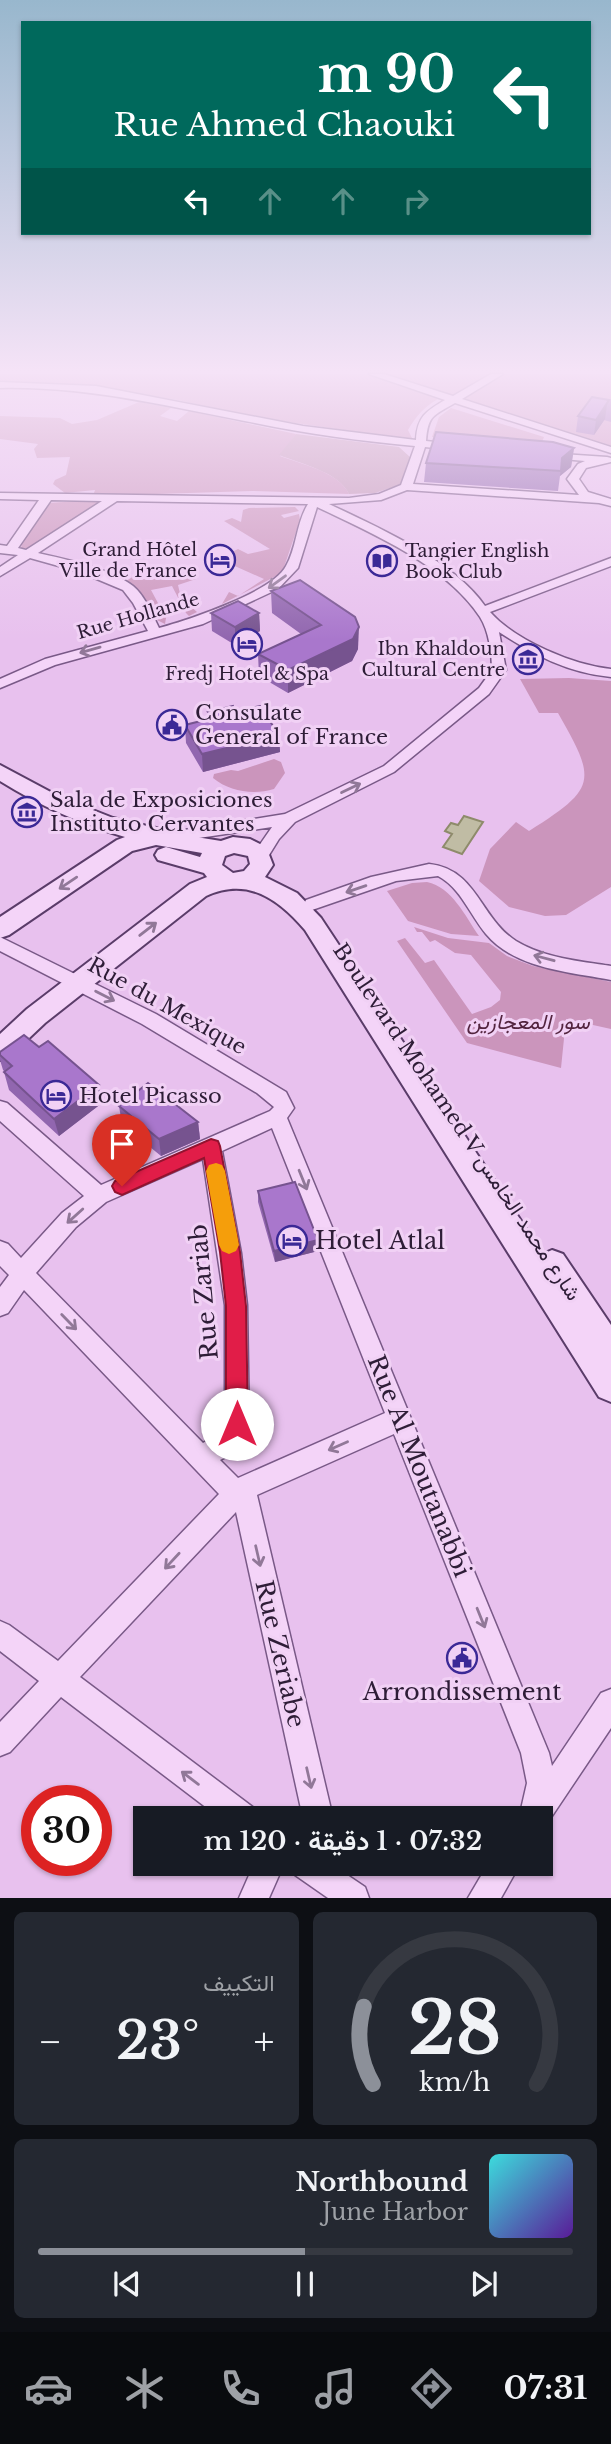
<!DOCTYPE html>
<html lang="ar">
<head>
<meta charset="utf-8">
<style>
	body { margin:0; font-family:"Libre Baskerville",Vazirmatn,serif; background:#242831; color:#f1f3f6; direction:rtl; height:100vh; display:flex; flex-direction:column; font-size:26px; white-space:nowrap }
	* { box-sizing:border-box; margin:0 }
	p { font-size:23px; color:#9ea1a6 }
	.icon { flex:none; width:38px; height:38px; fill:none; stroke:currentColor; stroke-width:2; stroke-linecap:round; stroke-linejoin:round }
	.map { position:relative; height:1898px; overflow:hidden; direction:ltr }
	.panel { display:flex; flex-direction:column; gap:14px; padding:14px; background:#0d0f14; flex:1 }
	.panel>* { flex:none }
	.guide { position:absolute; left:21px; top:21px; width:570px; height:214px; border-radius:0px; box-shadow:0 2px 5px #0004; direction:rtl; background:#00695c; color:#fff; overflow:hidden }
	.speed { position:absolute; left:21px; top:1785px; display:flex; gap:14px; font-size:35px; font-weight:700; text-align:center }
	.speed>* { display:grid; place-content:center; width:91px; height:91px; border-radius:50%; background:#171b24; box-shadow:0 2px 5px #0004; line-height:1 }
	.speed .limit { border:10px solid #d22; background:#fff; color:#111 }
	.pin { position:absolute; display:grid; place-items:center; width:60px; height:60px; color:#fff; margin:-72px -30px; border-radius:50% 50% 50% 0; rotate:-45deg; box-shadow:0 0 7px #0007 }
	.pin .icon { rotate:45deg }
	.me { position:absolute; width:77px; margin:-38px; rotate:0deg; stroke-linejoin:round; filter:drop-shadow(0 0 5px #0008) }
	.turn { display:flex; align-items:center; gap:24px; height:147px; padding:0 21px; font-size:32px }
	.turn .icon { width:91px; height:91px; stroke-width:2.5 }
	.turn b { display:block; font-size:49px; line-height:60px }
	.lanes { display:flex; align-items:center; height:66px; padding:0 21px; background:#0003; justify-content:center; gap:35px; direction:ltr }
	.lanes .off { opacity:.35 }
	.big { font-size:52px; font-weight:600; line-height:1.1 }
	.panel .card { flex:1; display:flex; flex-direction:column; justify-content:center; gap:10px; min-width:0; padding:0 24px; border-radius:10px; background:#242831 }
	.panel .dial { align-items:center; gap:0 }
	.dial svg { height:182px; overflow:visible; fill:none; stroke:#363941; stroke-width:7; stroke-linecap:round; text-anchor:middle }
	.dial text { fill:#f1f3f6; stroke:none }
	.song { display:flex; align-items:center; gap:21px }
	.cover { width:84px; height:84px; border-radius:10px; background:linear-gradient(135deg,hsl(180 70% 55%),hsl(270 70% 35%)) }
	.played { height:7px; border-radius:4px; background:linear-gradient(90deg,#8c9099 50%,#363941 50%) }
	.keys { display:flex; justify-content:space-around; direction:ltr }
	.heat { display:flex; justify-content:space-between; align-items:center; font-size:38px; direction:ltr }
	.panel .tiles { flex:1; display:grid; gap:14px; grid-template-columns:1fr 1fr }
	.card:last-child { grid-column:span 2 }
	.trip { position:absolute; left:133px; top:1806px; width:420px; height:70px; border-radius:0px; background:#171b24; box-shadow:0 2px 5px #0004; font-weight:600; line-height:70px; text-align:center; direction:rtl }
	.dock { display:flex; height:112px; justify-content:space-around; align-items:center; background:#090b0e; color:#9ea1a6 }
	.dock .icon { width:49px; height:49px }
	.dock .selected { color:#8c9099 }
	.dock b { font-size:32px; color:#f1f3f6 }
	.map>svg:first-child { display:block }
	.green { fill:#cb95bc }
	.cemetery { fill:#c095b3 }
	.water { fill:#c0bca4; stroke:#8e8b6b; stroke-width:2 }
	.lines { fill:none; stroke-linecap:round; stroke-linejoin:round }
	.street-casing { stroke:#795987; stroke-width:3 }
	.secondary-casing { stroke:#5a3c69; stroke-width:4 }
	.street { fill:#f4d4f8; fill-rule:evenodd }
	.secondary { fill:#f4d4f8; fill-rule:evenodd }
	.wall { fill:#9166af }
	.shaded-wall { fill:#76538f }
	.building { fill:#a977cc; stroke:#76538f; stroke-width:2 }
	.oneway { stroke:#917898 }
	.route { fill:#e11d48; stroke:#92132f; stroke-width:2 }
	.slow { fill:#f59e0b }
	.labels { text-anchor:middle; stroke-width:6; stroke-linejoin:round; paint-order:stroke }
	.far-poi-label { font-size:18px; fill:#2e1d37; stroke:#f1d1f5; text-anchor:end }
	.far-street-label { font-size:18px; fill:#2e1d37; stroke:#f1d1f5 }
	.poi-label { font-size:21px; fill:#2e1d37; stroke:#f1d1f5; text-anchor:start }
	.street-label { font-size:21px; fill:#2e1d37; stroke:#f1d1f5 }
	.park-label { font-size:21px; font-style:italic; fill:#53243f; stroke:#f1d1f5 }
	.near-poi-label { font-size:24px; fill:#2e1d37; stroke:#f1d1f5; text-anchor:start }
	.near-street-label { font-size:24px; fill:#2e1d37; stroke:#f1d1f5 }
</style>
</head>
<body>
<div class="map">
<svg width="611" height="1898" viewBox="0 0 611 1898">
	<rect width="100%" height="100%" fill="#e8c1ee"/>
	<g class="green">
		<path d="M0,374H365L438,399C424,407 416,416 408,430L413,440L247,416L178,400L89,386L0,382Z"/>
		<polygon points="389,374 611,374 611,447"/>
		<path d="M139,402L171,408L160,416L177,421L189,411L296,434L280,456C301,464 339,472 349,494L252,491L93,496L95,490L65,493L53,484L55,480L66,475L70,457L37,458L34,449L38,444L0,439V416L60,418L72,424L97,420Z"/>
		<polygon points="451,408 544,437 540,447 432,437 439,417"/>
		<polygon points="113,499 30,548 21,548 23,539 47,503"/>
		<polygon points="295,507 299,511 281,515 284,518 299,514 300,520 282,573 222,604 229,592 238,596 264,579 228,563 221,563 228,554 238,549 248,554 270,549 224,521 232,518 241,522 243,510 249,508"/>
		<polygon points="177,570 196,579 178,585 181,598 197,612 189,616 186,613 172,586 151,590 166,618 165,624 153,618 123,583 142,571 160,578"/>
		<path d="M569,678L611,681V887L566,915L545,916L509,907L479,881L490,849L516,822L529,831C597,788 597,781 558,713H539L520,679Z"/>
		<path d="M274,759L281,762L285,773L274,789C254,795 230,792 213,778L214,774L231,770L238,771Z"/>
		<path d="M427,882C452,887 465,916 479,936L451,934L408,921L387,891L412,883Z"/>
		<polygon points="414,927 448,938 489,943 507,956 533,966 611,982 611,1029 566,1019 561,1068 467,1043 397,941 405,938 425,963 434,960 472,1014 491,1007 500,1000 501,992 471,955 455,953 435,940 430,942 422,932 417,932"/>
	</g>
	<path class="cemetery" d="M296,434L399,447L411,458L402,484L375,493L349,494C339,472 301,464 279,455Z"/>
	<polygon class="water" points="464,816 483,822 462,854 443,847 452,834 445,831 451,823 458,825"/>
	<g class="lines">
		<g class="street-casing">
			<g id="street">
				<path d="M369,374H384L453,396L491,374H503L462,399L611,447V453L455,403C433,416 428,415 426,441L454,444L459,447L454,450L425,447L413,484L579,495L567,479L578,464L585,461L551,458L547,457V453L607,457L611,458V462L586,468L579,479L588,492L611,499V506L599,503L407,490L381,500L329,504C379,528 453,560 485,606L611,558V566L490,612C516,641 573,665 611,669V677C568,673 534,655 499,632L506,670L489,694L394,772L295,822L279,839L266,860H254L252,856L272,827L165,843L159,842L157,838L159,834L165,833L285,814L384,766L479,688L492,670C492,654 489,631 480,617C446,565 373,534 317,507L298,568L278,589L203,624L55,665L0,688V679L45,659L148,631L133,603L123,590L80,572L30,558L0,576V567L18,555L0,553V545L7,546L39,500L0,499V493L349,498L379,494L401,485L415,446C361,441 308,434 255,423C170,407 88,386 0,388V382L96,386L303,426L416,440C417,417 426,411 445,400ZM51,500L102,501L26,550L18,548ZM117,501L308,504C296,523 297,547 286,566C273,592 188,620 159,628C152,614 145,596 133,586C112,569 65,559 38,553Z"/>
				<path d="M429,864C477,869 480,918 516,941C544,958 579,961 611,966V980C570,972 515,969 486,934C470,915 461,888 438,876L396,881L312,910L304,904L306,900L371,877Z"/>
				<path d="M0,937L156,1014L286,1092L294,1108L287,1118L549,1753L552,1766L601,1693L611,1689V1728L544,1828L541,1830V1818H519L527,1783L521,1753L394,1434L257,1495L333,1818H303L236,1512L80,1677L254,1808L259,1818H220L61,1697L10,1752L0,1756V1722L39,1681L0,1651V1621L9,1625L58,1661L219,1494L24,1290L8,1313L0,1316V1287L9,1275L0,1266V1241L8,1244L21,1258L62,1213L84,1196L0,1121V1101L7,1103L101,1185L270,1111L274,1107L257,1093L142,1024L0,951ZM272,1128L385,1413L238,1478L220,1460L236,1452L249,1427L247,1305L241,1253L222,1151ZM203,1159L225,1305V1424L218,1434L203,1443L36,1273L76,1227L106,1202Z"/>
				<polygon points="254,1864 284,1864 269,1898 239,1898"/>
				<polygon points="291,1864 331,1864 365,1887 369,1898 328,1898 295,1875"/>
				<polygon points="488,1864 520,1864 501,1898 468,1898"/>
			</g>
		</g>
		<g class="secondary-casing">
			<path id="secondary" d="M0,765L60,797L113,818L190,836L221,841L233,837L250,839L266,847L273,865L265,877L297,893L321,918L543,1254L552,1250L563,1254L611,1325V1402L599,1397L305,930C278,898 247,877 206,896L45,1023L9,1057L0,1060V1034L27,1009L190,884L207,877L204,873L158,860L155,855L158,850L166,847L200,857L202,853L156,845L132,851L9,935L0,938V917L117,840L125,837C81,824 40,806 0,781ZM234,853L248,856L250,864L244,871L233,873L222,865L225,856Z"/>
		</g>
		<use href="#street" class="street"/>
		<use href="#secondary" class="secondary"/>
	</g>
	<g class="wall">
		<polygon points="611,399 611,422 604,420 605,419 594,435 576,432 578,416"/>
		<polygon points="574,448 571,467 560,476 558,491 424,482 426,463"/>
		<polygon points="271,591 358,649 352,661 288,693 259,676 258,654 301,634 272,613"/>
		<polygon points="211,613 259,613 260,631 235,645 212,631"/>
		<polygon points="208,712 279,735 280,752 203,772 186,743 185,725 209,719"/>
		<polygon points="39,1047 99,1085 102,1103 59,1136 9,1090 4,1072 5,1072 3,1070 0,1060 0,1052"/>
		<polygon points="119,1106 198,1122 200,1139 161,1156 122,1124"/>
		<polygon points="258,1191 318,1240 318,1251 275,1262 258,1202"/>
	</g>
	<g class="shaded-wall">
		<polygon points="609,400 607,405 605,419 594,435 596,420"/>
		<polygon points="574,448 571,467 560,476 562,458"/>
		<polygon points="259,613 260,631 235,645 235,627"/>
		<polygon points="359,627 358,649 352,661 288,693 288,670"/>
		<polygon points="279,735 280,752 203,772 202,754"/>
		<polygon points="99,1085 102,1103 59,1136 54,1119"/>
		<polygon points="198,1122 200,1139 161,1156 159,1139"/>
		<polygon points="318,1240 318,1251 275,1262 274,1251"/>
	</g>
	<g class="building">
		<polygon points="592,397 609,400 596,420 578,416"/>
		<polygon points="436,432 553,442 574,448 562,458 561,471 426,463"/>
		<polygon points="300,580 355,617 359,627 353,639 288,670 258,654 321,625 271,591"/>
		<polygon points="238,601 259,613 235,627 211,613"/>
		<polygon points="233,706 236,711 260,706 279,735 202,754 185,725 213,718 208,712"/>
		<polygon points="24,1035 39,1047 48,1041 99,1085 54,1119 4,1072 12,1066 0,1055 0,1052"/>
		<polygon points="148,1083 198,1122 159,1139 119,1106"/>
		<polygon points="295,1182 318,1240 274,1251 258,1191"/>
	</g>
	<defs><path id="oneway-shaft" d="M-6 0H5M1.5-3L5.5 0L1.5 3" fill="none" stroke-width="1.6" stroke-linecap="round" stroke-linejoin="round" transform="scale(1.75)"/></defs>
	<g class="oneway">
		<use href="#oneway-shaft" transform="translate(277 582) rotate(144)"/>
		<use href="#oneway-shaft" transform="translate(90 650) rotate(164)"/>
		<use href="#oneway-shaft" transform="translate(351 788) rotate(-26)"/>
		<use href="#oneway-shaft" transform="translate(68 883) rotate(146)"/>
		<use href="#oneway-shaft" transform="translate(356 889) rotate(161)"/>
		<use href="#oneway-shaft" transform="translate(148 929) rotate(-38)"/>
		<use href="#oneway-shaft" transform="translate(544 958) rotate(-165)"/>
		<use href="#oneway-shaft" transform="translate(105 996) rotate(27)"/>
		<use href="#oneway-shaft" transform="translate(303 1180) rotate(68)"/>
		<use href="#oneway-shaft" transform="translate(75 1216) rotate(138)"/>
		<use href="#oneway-shaft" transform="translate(69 1322) rotate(46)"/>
		<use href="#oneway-shaft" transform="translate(338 1446) rotate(156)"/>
		<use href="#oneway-shaft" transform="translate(258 1556) rotate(77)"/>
		<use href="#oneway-shaft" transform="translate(172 1561) rotate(133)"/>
		<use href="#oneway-shaft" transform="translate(481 1618) rotate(68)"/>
		<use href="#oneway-shaft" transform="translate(190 1778) rotate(-143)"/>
		<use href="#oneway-shaft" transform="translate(309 1778) rotate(77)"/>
	</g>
	<linearGradient id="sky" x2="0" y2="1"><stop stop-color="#98b7cd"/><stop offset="0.58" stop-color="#f5e3f7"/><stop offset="1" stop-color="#f5e3f7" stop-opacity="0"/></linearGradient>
	<rect width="611" height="640" fill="url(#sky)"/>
	<polygon class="route" points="211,1139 218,1141 220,1146 240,1252 246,1306 248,1424 245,1432 237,1435 229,1432 226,1424 226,1306 220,1252 204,1158 122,1195 115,1192 112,1186 115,1181"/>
	<polygon class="slow" points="216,1163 222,1165 225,1171 239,1245 236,1251 229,1254 222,1251 219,1245 206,1171 209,1165"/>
	<defs>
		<g id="hotel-ring" transform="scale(1.575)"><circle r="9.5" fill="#f1d1f5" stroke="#3b2996" stroke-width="1.5"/><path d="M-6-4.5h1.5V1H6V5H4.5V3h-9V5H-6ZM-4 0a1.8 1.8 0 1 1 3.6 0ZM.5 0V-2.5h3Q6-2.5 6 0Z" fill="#3b2996"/></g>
		<g id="library-ring" transform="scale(1.575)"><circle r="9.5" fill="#f1d1f5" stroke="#3b2996" stroke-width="1.5"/><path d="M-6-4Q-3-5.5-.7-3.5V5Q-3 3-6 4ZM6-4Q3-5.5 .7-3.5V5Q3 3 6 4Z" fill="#3b2996"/></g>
		<g id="museum-ring" transform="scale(1.575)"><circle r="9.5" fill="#f1d1f5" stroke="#3b2996" stroke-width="1.5"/><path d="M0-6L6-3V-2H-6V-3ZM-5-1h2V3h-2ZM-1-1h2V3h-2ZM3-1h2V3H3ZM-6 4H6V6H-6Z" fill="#3b2996"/></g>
		<g id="civic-ring" transform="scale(1.575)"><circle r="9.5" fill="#f1d1f5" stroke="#3b2996" stroke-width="1.5"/><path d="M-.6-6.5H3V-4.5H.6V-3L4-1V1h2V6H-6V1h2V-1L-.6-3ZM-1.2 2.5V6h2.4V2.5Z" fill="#3b2996"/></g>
	</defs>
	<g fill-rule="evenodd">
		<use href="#hotel-ring" x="220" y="560"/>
		<use href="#library-ring" x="382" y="561"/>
		<use href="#hotel-ring" x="247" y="644"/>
		<use href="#museum-ring" x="528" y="659"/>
		<use href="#civic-ring" x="172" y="725"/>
		<use href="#museum-ring" x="27" y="812"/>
		<use href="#hotel-ring" x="56" y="1096"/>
		<use href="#hotel-ring" x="292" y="1241"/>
		<use href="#civic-ring" x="462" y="1658"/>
	</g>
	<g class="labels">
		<g class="far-poi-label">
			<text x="197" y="556">Grand Hôtel<tspan x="197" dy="21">Ville de France</tspan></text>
			<text x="405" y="557" text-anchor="start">Tangier English<tspan x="405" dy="21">Book Club</tspan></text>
			<text x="505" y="655">Ibn Khaldoun<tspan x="505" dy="21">Cultural Centre</tspan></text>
			<text x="247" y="680" text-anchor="middle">Fredj Hotel &amp; Spa</text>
		</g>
		<g class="far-street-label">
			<text transform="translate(138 616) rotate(-16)" y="6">Rue Hollande</text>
		</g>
		<g class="poi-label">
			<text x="195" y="720">Consulate<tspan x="195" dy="24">General of France</tspan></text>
			<text x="50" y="807">Sala de Exposiciones<tspan x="50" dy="24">Instituto Cervantes</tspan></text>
			<text x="79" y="1103">Hotel Picasso</text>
		</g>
		<g class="street-label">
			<text transform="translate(167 1006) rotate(29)" y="7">Rue du Mexique</text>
			<text transform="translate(457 1122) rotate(56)" y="7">Boulevard Mohamed V شارع محمد الخامس</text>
		</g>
		<g class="park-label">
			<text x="528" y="1029">سور المعجازين</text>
		</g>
		<g class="near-poi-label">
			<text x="315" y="1249">Hotel Atlal</text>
			<text x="462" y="1700" text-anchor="middle">Arrondissement</text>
		</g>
		<g class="near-street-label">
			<text transform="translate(204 1292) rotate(-95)" y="8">Rue Zariab</text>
			<text transform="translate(419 1466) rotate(68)" y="8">Rue Al Moutanabbi</text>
			<text transform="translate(280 1654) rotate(77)" y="8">Rue Zeriabe</text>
		</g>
	</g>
</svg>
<div class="speed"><div class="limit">30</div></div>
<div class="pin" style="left:122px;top:1186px;background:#d93025"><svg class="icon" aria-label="arrive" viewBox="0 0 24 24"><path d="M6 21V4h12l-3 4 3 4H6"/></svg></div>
<svg class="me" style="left:237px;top:1424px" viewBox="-20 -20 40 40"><circle r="19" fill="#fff"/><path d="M0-13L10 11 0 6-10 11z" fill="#e11d48"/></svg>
<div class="trip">07:32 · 1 دقيقة · 120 m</div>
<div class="guide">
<div class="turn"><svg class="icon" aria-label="left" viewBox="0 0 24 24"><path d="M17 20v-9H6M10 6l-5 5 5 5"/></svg><div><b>90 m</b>Rue Ahmed Chaouki</div></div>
<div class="lanes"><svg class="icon" aria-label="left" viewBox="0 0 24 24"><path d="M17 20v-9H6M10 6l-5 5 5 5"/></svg><svg class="icon off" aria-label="ahead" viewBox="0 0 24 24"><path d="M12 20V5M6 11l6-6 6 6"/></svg><svg class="icon off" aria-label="ahead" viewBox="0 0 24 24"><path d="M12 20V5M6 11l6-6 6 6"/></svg><svg class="icon off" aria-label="right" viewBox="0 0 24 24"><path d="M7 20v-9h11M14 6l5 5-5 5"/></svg></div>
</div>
</div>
<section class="panel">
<div class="tiles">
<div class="card dial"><svg viewBox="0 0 100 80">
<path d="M14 69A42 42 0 1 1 86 69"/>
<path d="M14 69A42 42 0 0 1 10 35" stroke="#8c9099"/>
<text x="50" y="56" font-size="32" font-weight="700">28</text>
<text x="50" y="72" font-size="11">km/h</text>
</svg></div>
<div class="card"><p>التكييف</p>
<div class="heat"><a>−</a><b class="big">23°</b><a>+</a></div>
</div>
<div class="card">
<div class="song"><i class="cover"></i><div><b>Northbound</b><p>June Harbor</p></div></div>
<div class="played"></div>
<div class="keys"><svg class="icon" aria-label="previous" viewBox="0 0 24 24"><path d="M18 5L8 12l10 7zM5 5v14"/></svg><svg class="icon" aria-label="pause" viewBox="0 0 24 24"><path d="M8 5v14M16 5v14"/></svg><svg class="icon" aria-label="next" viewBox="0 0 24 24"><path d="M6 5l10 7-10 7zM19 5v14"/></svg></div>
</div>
</div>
</section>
<nav class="dock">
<b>07:31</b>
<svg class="icon selected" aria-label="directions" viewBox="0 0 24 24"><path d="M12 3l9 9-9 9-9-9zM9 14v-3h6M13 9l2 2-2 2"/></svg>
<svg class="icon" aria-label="music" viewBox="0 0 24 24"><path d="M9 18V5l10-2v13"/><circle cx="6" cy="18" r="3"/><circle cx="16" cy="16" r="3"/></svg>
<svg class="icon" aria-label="phone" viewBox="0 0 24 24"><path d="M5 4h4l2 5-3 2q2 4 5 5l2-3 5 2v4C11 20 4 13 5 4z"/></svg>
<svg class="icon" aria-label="climate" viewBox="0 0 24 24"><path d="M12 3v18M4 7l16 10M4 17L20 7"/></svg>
<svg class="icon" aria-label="car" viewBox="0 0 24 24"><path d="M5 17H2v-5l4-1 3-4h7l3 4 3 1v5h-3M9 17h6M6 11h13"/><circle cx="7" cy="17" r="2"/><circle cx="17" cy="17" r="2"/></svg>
</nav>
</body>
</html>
